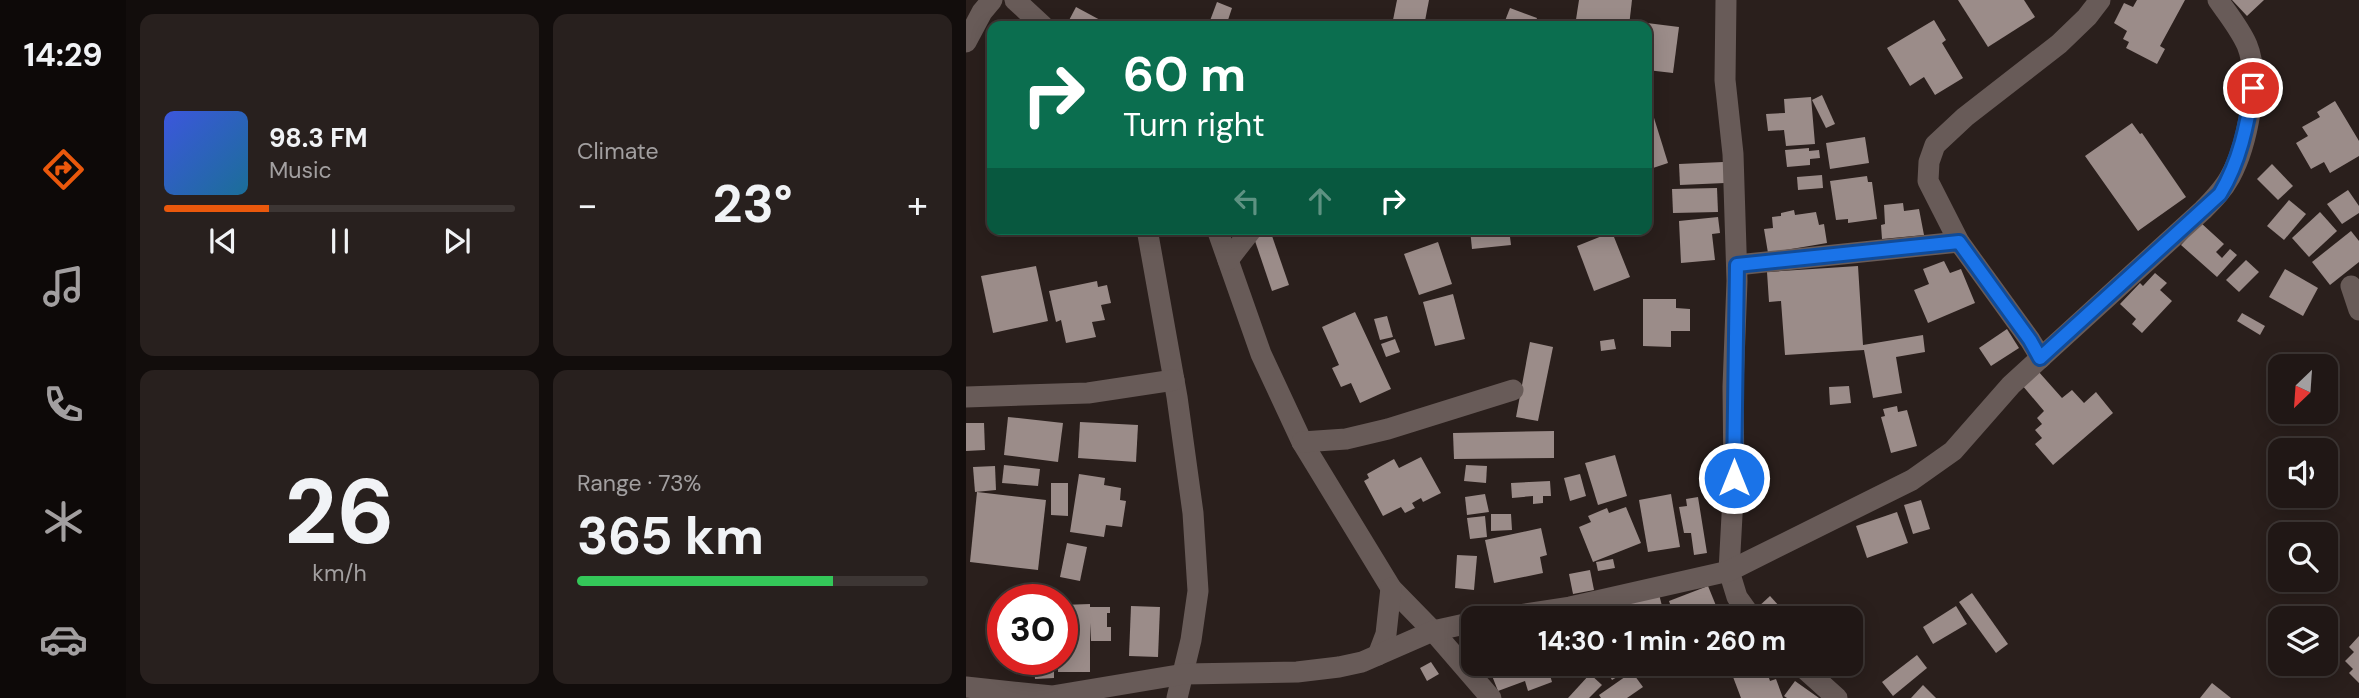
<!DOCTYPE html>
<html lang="en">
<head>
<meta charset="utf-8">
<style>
	body { margin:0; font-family:"DM Sans",sans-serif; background:#28201e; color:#f1f3f6; height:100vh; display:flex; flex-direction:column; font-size:26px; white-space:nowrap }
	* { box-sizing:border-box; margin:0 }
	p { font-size:23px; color:#a29fa0 }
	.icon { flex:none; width:38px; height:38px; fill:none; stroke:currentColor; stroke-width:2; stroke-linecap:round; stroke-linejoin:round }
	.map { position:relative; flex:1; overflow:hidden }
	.details { display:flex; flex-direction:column; gap:14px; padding:14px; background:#120d0c; width:840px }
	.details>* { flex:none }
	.guide { position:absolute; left:21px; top:21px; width:665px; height:214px; border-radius:14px; box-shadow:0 4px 18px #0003,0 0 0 2px #3d3634; background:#0b6e4f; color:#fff; overflow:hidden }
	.needle { width:46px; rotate:205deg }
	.buttons { position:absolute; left:1302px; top:354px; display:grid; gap:14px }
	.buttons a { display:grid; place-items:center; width:70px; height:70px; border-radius:14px; background:#201715; box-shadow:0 4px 18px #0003,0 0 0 2px #3d3634; font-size:35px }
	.speed { position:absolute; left:21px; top:584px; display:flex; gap:14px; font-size:35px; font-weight:700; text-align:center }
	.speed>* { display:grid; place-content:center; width:91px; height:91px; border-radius:50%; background:#201715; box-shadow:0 4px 18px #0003,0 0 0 2px #3d3634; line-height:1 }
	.speed .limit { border:10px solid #d22; background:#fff; color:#111 }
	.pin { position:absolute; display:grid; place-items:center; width:60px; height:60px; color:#fff; margin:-30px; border:4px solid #fff; border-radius:50%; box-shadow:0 2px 7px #0007 }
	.me { position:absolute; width:77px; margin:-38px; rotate:0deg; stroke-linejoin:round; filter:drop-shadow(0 0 5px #0008) }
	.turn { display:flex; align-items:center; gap:24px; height:147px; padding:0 21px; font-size:32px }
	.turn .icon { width:91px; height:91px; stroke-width:2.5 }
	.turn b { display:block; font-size:49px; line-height:60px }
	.lanes { display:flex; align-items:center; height:66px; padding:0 21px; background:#0003; justify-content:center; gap:35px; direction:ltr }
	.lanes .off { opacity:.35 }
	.big { font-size:52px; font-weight:700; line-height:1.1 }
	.details .card { flex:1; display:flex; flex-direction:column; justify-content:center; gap:10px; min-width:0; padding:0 24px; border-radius:14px; background:#28201e }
	.details .dial { align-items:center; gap:0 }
	.dial b { font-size:91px; line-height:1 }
	.song { display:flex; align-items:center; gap:21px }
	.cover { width:84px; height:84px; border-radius:10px; background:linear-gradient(135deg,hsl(230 70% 55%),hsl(200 70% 35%)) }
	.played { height:7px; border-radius:4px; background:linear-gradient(90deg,#ea580c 30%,#3d3634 30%) }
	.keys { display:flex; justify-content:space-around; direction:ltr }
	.heat { display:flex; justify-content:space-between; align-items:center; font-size:38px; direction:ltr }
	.charge { height:10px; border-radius:5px; background:linear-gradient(90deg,#34c759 73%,#3d3634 0) }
	.details .tiles { flex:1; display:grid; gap:14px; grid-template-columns:repeat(2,1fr) }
	.trip { position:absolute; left:495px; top:606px; width:402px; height:70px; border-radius:14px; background:#201715; box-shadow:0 4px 18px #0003,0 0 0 2px #3d3634; font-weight:700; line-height:70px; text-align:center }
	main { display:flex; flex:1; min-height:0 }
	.tab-bar { display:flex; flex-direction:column; width:126px; justify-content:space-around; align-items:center; background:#0d0908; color:#a29fa0 }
	.tab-bar .icon { width:49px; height:49px }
	.tab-bar .on { color:#ea580c }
	.tab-bar b { font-size:32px; color:#f1f3f6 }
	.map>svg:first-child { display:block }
	.building { fill:#9b8c89 }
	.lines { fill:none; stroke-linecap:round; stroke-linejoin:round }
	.minor { stroke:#685b58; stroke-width:21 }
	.route-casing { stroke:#114b97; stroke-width:18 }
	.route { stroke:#1a73e8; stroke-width:12 }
</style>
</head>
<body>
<main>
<nav class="tab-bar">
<b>14:29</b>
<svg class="icon on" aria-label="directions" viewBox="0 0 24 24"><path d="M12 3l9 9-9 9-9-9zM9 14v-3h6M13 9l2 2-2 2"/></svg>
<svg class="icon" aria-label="music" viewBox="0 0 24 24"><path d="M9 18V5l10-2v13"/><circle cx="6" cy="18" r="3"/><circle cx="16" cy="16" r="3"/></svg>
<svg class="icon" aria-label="phone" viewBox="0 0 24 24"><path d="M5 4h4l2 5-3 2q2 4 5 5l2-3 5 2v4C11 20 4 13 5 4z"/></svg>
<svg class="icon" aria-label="climate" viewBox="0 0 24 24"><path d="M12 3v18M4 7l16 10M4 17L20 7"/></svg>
<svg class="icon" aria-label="car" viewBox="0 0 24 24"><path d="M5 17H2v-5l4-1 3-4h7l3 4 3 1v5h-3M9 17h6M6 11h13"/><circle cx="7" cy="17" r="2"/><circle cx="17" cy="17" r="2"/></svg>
</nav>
<section class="details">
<div class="tiles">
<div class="card">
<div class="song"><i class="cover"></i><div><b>98.3 FM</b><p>Music</p></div></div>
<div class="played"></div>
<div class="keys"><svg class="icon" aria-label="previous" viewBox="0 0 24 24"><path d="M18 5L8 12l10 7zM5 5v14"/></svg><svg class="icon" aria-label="pause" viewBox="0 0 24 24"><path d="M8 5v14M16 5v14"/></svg><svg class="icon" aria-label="next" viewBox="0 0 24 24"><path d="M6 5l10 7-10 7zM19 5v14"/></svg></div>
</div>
<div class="card"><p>Climate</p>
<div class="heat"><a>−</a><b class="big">23°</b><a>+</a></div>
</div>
<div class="card dial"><b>26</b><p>km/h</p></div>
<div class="card"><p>Range · 73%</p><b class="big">365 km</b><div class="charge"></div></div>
</div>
</section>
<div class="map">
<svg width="1393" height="698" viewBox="0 0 1393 698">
	<rect width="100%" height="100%" fill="#2a1f1c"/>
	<g class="building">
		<polygon points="431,0 463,0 458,26 426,25"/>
		<polygon points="613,0 666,0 663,26 609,26"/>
		<polygon points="992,0 1058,0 1069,17 1022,47"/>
		<polygon points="1171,0 1219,0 1194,46 1199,49 1191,64 1160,48 1163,42 1157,39 1161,31 1148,23 1158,3 1167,7"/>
		<polygon points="1266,0 1298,0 1281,16"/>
		<polygon points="251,2 266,8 260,26 242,26"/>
		<polygon points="110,7 136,21 133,26 100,26"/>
		<polygon points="544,8 571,18 568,26 537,26"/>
		<polygon points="968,20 980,40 976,43 997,78 969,95 958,77 944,86 921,48"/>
		<polygon points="681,23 713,27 707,73 681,70"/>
		<polygon points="856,95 869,124 860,128 846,100"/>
		<polygon points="845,97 849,144 820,146 818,130 802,131 800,114 819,113 818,99"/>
		<polygon points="1369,101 1393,141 1393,156 1364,173 1358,162 1345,169 1330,143 1342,136 1336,127 1354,117 1351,112"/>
		<polygon points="684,105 702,163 681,170 681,106"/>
		<polygon points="1166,123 1174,134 1176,133 1220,197 1172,231 1119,156"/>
		<polygon points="899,137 903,163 864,169 860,143"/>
		<polygon points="843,148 843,151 853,150 854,158 844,159 844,165 821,167 819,150"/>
		<polygon points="757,162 759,183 714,185 713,164"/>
		<polygon points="1306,164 1327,186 1312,200 1291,179"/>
		<polygon points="856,175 857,188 832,190 831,177"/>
		<polygon points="901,176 902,182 906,182 911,219 882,223 882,219 870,220 864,181"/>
		<polygon points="751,188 752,212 707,213 706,189"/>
		<polygon points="1382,190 1393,206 1393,213 1376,224 1361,204"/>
		<polygon points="1323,200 1340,214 1318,240 1301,226"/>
		<polygon points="937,203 938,211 953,209 958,235 916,239 915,225 919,224 918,205"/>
		<polygon points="828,210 829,215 850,212 853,225 858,224 861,243 802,253 798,229 807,228 806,217 815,216 815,213"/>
		<polygon points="1354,212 1371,231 1343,257 1326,238"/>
		<polygon points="752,217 754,233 746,234 749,260 715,263 713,221"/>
		<polygon points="1235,223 1258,244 1250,252 1256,258 1264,249 1271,255 1251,277 1215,245"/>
		<polygon points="504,229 543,229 545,245 506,249"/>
		<polygon points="1385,231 1393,241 1393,262 1364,285 1346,262"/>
		<polygon points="646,232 664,277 628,291 611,246"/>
		<polygon points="305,233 323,285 306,291 288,238"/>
		<polygon points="472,242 486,284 453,295 438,254"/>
		<polygon points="1280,260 1293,272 1273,292 1260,280"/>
		<polygon points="978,261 984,273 995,269 1009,303 962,323 948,290 963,284 957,269"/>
		<polygon points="70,266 82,321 27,333 15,276"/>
		<polygon points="892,266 897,345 957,335 959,352 930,357 936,393 907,398 898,350 819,355 815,301 803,302 801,272"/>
		<polygon points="1319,269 1352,288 1337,316 1303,297"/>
		<polygon points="1189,273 1201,283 1194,290 1206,301 1176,333 1166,324 1170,319 1154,304 1174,283 1177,286"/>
		<polygon points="131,281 132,287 141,285 145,303 135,305 139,320 126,322 130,337 100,343 95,320 90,322 83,291"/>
		<polygon points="487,294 499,339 469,346 457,302"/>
		<polygon points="677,299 710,299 710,308 724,309 724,331 705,331 705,347 677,346"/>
		<polygon points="389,312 425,389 394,403 385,383 375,387 366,368 373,365 356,327"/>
		<polygon points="1276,313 1299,326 1294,335 1271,321"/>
		<polygon points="421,316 427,337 414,340 408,319"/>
		<polygon points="1041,329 1053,348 1025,366 1013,348"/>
		<polygon points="429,339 434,352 420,357 415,344"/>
		<polygon points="648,339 650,349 635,351 634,341"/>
		<polygon points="564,342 587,347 572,421 550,417"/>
		<polygon points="1072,371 1096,398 1106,390 1118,403 1130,392 1147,413 1087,465 1069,444 1076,438 1069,430 1076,424 1071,418 1078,411 1056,385"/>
		<polygon points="883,386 885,403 864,405 863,387"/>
		<polygon points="931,406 932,412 941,410 951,446 925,453 915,417 919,416 917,409"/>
		<polygon points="42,417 97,423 92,462 38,455"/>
		<polygon points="114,422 172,425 170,462 112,458"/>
		<polygon points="0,423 18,423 19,450 0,451"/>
		<polygon points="588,431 588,458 488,459 487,433"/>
		<polygon points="649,455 661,496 632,505 619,463"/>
		<polygon points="455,457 475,493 457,502 455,498 446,503 449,508 439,513 435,507 417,516 398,481 403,478 401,474 428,459 433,468"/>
		<polygon points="38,465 74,469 72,486 36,483"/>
		<polygon points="500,465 521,466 520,483 498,481"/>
		<polygon points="29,466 30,490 9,492 7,467"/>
		<polygon points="113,474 139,478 138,485 155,488 154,500 160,501 156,527 140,525 138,537 104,532"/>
		<polygon points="614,474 620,496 604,501 598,478"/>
		<polygon points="584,481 585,496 577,496 577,503 567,504 567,496 546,498 545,483"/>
		<polygon points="85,483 102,483 102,516 85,515"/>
		<polygon points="11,492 80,500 72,570 4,562"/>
		<polygon points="519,494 523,512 501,515 499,497"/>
		<polygon points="705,494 714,547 682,552 673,500"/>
		<polygon points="732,497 741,553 728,555 725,533 718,533 713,507 721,506 720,499"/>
		<polygon points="955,500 964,529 947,534 938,505"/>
		<polygon points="660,507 675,543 627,562 613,527 625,522 622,516 641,508 643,513"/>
		<polygon points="931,512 942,543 901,558 890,526"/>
		<polygon points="525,514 545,514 546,530 525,531"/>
		<polygon points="519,516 521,537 504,539 501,518"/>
		<polygon points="575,528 581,555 574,557 577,573 528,583 519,540"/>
		<polygon points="101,543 121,547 114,581 94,577"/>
		<polygon points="491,555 511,556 508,590 489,588"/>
		<polygon points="647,559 649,568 632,571 630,562"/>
		<polygon points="624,570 628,590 607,594 603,574"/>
		<polygon points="691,586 699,618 626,618 622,605"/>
		<polygon points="742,586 755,618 709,618 703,601"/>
		<polygon points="1006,593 1042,644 1030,653 993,602"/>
		<polygon points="804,596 824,618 800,618 791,608"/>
		<polygon points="124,604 124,607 144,607 144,613 141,613 141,627 145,627 145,641 125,641 124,623 124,672 92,672 92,661 99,661 99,646 104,646 104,633 109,633 109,617 96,617 96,605"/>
		<polygon points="165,606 194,607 192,657 163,656"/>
		<polygon points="990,606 1001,624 967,644 957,627"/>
		<polygon points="1393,636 1393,683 1383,673 1387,669 1379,661 1388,652 1383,647"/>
		<polygon points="951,655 961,668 927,696 916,682"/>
		<polygon points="68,660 88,660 88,678 69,679"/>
		<polygon points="465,662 473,674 461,681 454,668"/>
		<polygon points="521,663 594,663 596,667 583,672 586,682 562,691 559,681 532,691"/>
		<polygon points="636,663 675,663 646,680"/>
		<polygon points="781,663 798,663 804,681 810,679 817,698 775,698 764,669"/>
		<polygon points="666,672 677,687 661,698 635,698 633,695"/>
		<polygon points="624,674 636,685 623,698 602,698"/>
		<polygon points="829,681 853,698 821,698 818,696"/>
		<polygon points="1246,683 1265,698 1234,698"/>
		<polygon points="957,685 970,698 945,698"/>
	</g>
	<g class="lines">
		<g class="minor">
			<polyline points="49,0 77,26"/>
			<polyline points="760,0 759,80 767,154 771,281 767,387 768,478 763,571 771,597 786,618"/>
			<polyline points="0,42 16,12 26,0"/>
			<polyline points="181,229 211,397 227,513 232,591 225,640 211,698"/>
			<polyline points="251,229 295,354 336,442 425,588 467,631 525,698"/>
			<polyline points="262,260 286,229"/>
			<polyline points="771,265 993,242"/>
			<polyline points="1385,286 1393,310"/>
			<polyline points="1075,358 1064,340 993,242 962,181 963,162 969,145 999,117 1093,44 1121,17 1134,0"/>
			<polyline points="0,397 122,393 208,380"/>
			<polyline points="336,442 380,439 422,429 547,390"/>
			<path d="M534,618L604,607L763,571L946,480L987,451L1045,385L1237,210C1247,200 1257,190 1264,177C1281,146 1295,78 1281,45C1274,29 1262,14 1252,0"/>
			<polyline points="412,655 420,634 425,588"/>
			<polyline points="832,663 871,698"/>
			<polyline points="0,687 86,696 218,674 331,672 373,667 396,662 467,631 508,622"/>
		</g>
	</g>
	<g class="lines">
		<g class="route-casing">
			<path id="route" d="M768,478L771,265L993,242L1064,340L1074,358L1254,194C1274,161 1281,125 1287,88"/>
		</g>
		<use href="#route" class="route"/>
	</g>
</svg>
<div class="buttons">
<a><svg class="needle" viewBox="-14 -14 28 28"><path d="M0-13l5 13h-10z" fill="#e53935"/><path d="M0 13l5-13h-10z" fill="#a29fa0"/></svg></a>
<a><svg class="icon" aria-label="sound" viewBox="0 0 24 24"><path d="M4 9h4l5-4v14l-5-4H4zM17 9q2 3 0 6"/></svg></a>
<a><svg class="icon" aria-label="search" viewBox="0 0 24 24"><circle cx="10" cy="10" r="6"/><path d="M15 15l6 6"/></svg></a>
<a><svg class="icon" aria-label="layers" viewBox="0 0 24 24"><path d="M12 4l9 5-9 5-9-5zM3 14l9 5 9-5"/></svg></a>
</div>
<div class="speed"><div class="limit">30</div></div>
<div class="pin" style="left:1287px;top:88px;background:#d93025"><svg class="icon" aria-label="arrive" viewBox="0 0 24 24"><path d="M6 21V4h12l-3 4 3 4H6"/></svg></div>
<svg class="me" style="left:768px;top:478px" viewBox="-20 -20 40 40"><circle r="17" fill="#1a73e8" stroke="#fff" stroke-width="3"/><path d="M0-11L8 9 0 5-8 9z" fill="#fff"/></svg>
<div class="trip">14:30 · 1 min · 260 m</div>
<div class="guide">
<div class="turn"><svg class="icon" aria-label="right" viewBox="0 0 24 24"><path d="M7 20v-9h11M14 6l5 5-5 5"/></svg><div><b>60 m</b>Turn right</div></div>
<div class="lanes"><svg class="icon off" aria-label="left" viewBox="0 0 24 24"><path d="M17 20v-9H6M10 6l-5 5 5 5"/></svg><svg class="icon off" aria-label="ahead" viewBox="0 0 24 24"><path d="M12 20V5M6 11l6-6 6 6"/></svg><svg class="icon" aria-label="right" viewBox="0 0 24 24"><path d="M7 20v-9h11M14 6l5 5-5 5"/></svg></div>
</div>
</div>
</main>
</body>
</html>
